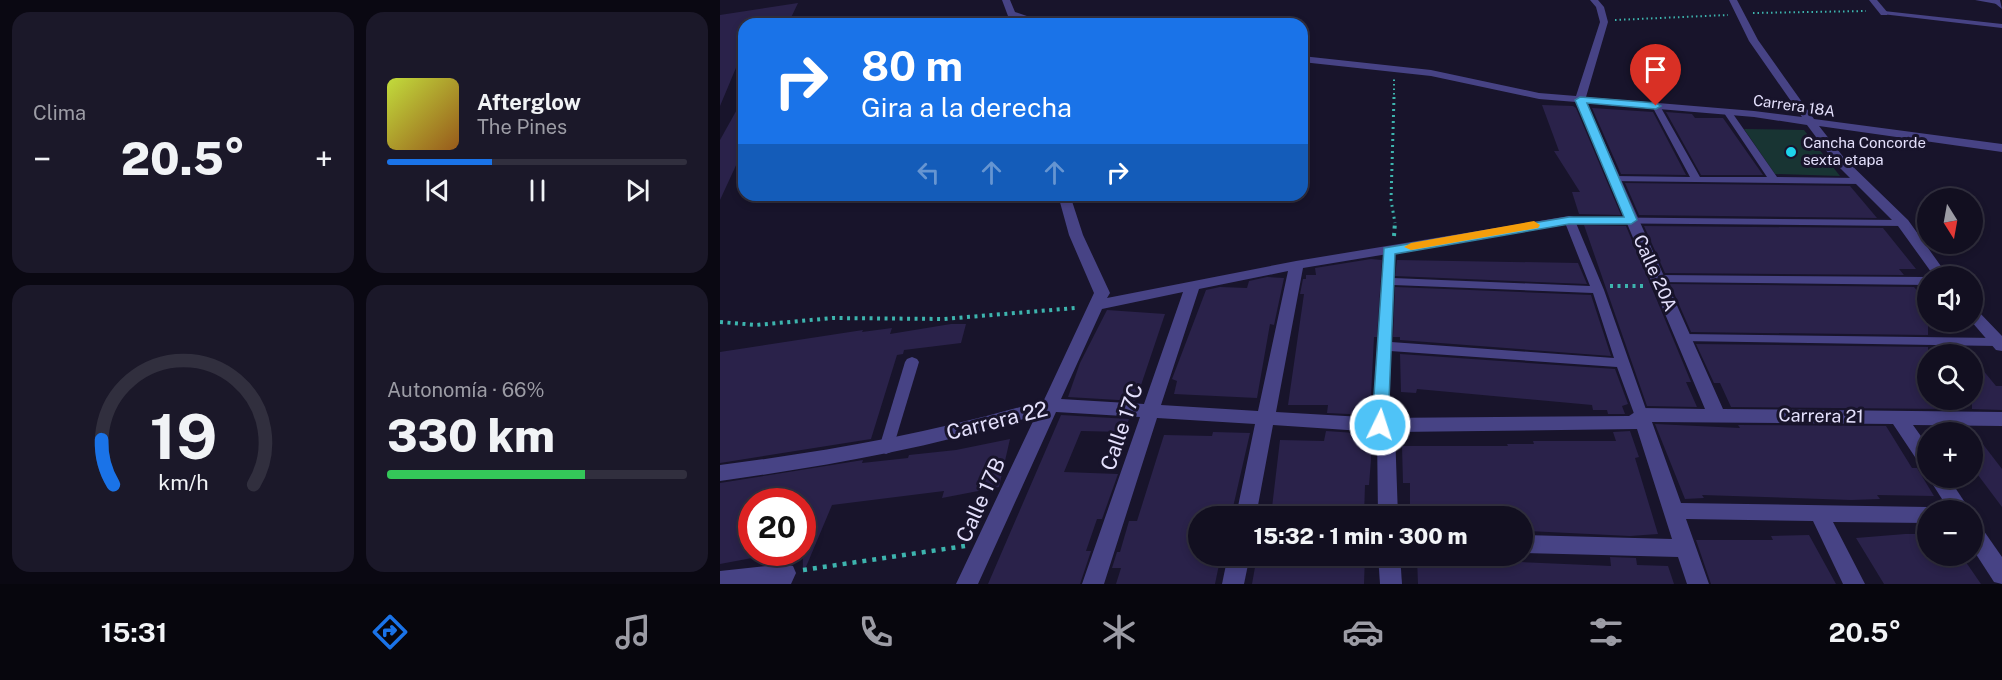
<!DOCTYPE html>
<html lang="es">
<head>
<meta charset="utf-8">
<style>
	body { margin:0; font-family:"Public Sans",sans-serif; background:#1b1829; color:#f1f3f6; height:100vh; display:flex; flex-direction:column; font-size:22px; white-space:nowrap }
	* { box-sizing:border-box; margin:0 }
	p { font-size:20px; color:#9c9ca5 }
	.icon { flex:none; width:33px; height:33px; fill:none; stroke:currentColor; stroke-width:2; stroke-linecap:round; stroke-linejoin:round }
	.map { position:relative; flex:1; overflow:hidden }
	.details { display:flex; flex-direction:column; gap:12px; padding:12px; background:#0a0812; width:720px }
	.details>* { flex:none }
	.banner { position:absolute; left:18px; top:18px; width:570px; height:183px; border-radius:18px; box-shadow:0 3px 9px #0003,0 0 0 2px #312f3e; background:#1a73e8; color:#fff; overflow:hidden }
	.needle { width:39px; rotate:169deg }
	.fabs { position:absolute; left:1197px; top:188px; display:grid; gap:12px }
	.fabs a { display:grid; place-items:center; width:66px; height:66px; border-radius:50%; background:#120f20; box-shadow:0 3px 9px #0003,0 0 0 2px #312f3e; font-size:30px }
	.speed { position:absolute; left:18px; top:488px; display:flex; gap:12px; font-size:30px; font-weight:700; text-align:center }
	.speed>* { display:grid; place-content:center; width:78px; height:78px; border-radius:50%; background:#120f20; box-shadow:0 3px 9px #0003,0 0 0 2px #312f3e; line-height:1 }
	.speed .limit { border:9px solid #d22; background:#fff; color:#111 }
	.pin { position:absolute; display:grid; place-items:center; width:51px; height:51px; color:#fff; margin:-62px -26px; border-radius:50% 50% 50% 0; rotate:-45deg; box-shadow:0 0 6px #0007 }
	.pin .icon { rotate:45deg }
	.me { position:absolute; width:66px; margin:-33px; rotate:4deg; stroke-linejoin:round; filter:drop-shadow(0 0 4px #0008) }
	.turn { display:flex; align-items:center; gap:21px; height:126px; padding:0 24px; font-size:27px }
	.turn .icon { width:78px; height:78px; stroke-width:2.5 }
	.turn b { display:block; font-size:42px; line-height:51px }
	.lanes { display:flex; align-items:center; height:57px; padding:0 24px; background:#0003; justify-content:center; gap:30px; direction:ltr }
	.lanes .off { opacity:.35 }
	.big { font-size:45px; font-weight:800; line-height:1.1 }
	.details .widget { flex:1; display:flex; flex-direction:column; justify-content:center; gap:9px; min-width:0; padding:0 21px; border-radius:18px; background:#1b1829 }
	.details .dial { align-items:center; gap:0 }
	.dial svg { height:156px; overflow:visible; fill:none; stroke:#312f3e; stroke-width:7; stroke-linecap:round; text-anchor:middle }
	.dial text { fill:#f1f3f6; stroke:none }
	.song { display:flex; align-items:center; gap:18px }
	.cover { width:72px; height:72px; border-radius:9px; background:linear-gradient(135deg,hsl(70 70% 55%),hsl(30 70% 35%)) }
	.played { height:6px; border-radius:3px; background:linear-gradient(90deg,#1a73e8 35%,#312f3e 35%) }
	.keys { display:flex; justify-content:space-around; direction:ltr }
	.heat { display:flex; justify-content:space-between; align-items:center; font-size:33px; direction:ltr }
	.charge { height:9px; border-radius:4px; background:linear-gradient(90deg,#34c759 66%,#312f3e 0) }
	.details .tiles { flex:1; display:grid; gap:12px; grid-template-columns:repeat(2,1fr) }
	.trip { position:absolute; left:468px; top:506px; width:345px; height:60px; border-radius:30px; background:#120f20; box-shadow:0 3px 9px #0003,0 0 0 2px #312f3e; font-weight:800; line-height:60px; text-align:center }
	.menu { display:flex; height:96px; justify-content:space-around; align-items:center; background:#07060d; color:#9c9ca5 }
	.menu .icon { width:42px; height:42px }
	.menu .on { color:#1a73e8 }
	.menu b { font-size:27px; color:#f1f3f6 }
	main { display:flex; flex:1; min-height:0 }
	.map>svg:first-child { display:block }
	.green { fill:#183433 }
	.building { fill:#2a224a }
	.lines { fill:none; stroke-linecap:round; stroke-linejoin:round }
	.path-far3 { stroke:#3db4ae; stroke-width:2; stroke-dasharray:1.5 3; stroke-linecap:butt }
	.path-far2 { stroke:#3db4ae; stroke-width:3; stroke-dasharray:2 4; stroke-linecap:butt }
	.path-far1 { stroke:#3db4ae; stroke-width:4; stroke-dasharray:3 4.5; stroke-linecap:butt }
	.path { stroke:#3db4ae; stroke-width:4.5; stroke-dasharray:4 6; stroke-linecap:butt }
	.lane { fill:#474385; fill-rule:evenodd }
	.street { fill:#474385; fill-rule:evenodd }
	.route { fill:#4fc3f7; stroke:#337fa1; stroke-width:1.5 }
	.slow { fill:#f59e0b }
	.poi-dot { fill:#1ed4eb; stroke:#18142b; stroke-width:2 }
	.labels { text-anchor:middle; stroke-width:6; stroke-linejoin:round; paint-order:stroke }
	.far-street-label { font-size:15px; fill:#e4e0fc; stroke:#18142b }
	.far-poi-label { font-size:15px; fill:#e4e0fc; stroke:#18142b; text-anchor:start }
	.street-label { font-size:18px; fill:#e4e0fc; stroke:#18142b }
	.near-street-label { font-size:21px; fill:#e4e0fc; stroke:#18142b }
</style>
</head>
<body>
<main>
<section class="details">
<div class="tiles">
<div class="widget"><p>Clima</p>
<div class="heat"><a>−</a><b class="big">20.5°</b><a>+</a></div>
</div>
<div class="widget">
<div class="song"><i class="cover"></i><div><b>Afterglow</b><p>The Pines</p></div></div>
<div class="played"></div>
<div class="keys"><svg class="icon" aria-label="previous" viewBox="0 0 24 24"><path d="M18 5L8 12l10 7zM5 5v14"/></svg><svg class="icon" aria-label="pause" viewBox="0 0 24 24"><path d="M8 5v14M16 5v14"/></svg><svg class="icon" aria-label="next" viewBox="0 0 24 24"><path d="M6 5l10 7-10 7zM19 5v14"/></svg></div>
</div>
<div class="widget dial"><svg viewBox="0 0 100 80">
<path d="M14 69A42 42 0 1 1 86 69"/>
<path d="M14 69A42 42 0 0 1 8 46" stroke="#1a73e8"/>
<text x="50" y="56" font-size="32" font-weight="700">19</text>
<text x="50" y="72" font-size="11">km/h</text>
</svg></div>
<div class="widget"><p>Autonomía · 66%</p><b class="big">330 km</b><div class="charge"></div></div>
</div>
</section>
<div class="map">
<svg width="1282" height="584" viewBox="0 0 1282 584">
	<rect width="100%" height="100%" fill="#18142b"/>
	<polygon class="green" points="1024,129 1084,130 1120,176 1055,174"/>
	<g class="building">
		<polygon points="78,3 68,24 24,24 24,63 18,63 0,106 0,15"/>
		<polygon points="24,97 24,148 0,200 0,140"/>
		<polygon points="822,105 853,106 856,108 901,215 859,214 852,192 860,192 834,151 839,151"/>
		<polygon points="872,108 933,112 966,175 901,174"/>
		<polygon points="946,112 972,114 975,118 1003,118 1043,175 981,175"/>
		<polygon points="905,183 1130,186 1157,218 919,215"/>
		<polygon points="864,225 906,226 971,382 966,382 977,407 927,406"/>
		<polygon points="924,226 1163,228 1196,269 1179,269 1184,275 945,273"/>
		<polygon points="651,259 662,260 657,337 654,337 650,415 607,413 608,405 568,405 584,294 580,294 583,279 586,279 586,275 596,275 595,268"/>
		<polygon points="677,260 858,263 867,284 675,276"/>
		<polygon points="547,277 564,278 554,325 550,324 537,398 454,394 457,381 452,379 486,290 500,287 527,288 529,281"/>
		<polygon points="950,284 1194,287 1208,303 1208,335 971,332"/>
		<polygon points="675,287 871,295 891,356 680,340 680,337 673,337"/>
		<polygon points="387,310 445,314 418,394 415,401 348,397 360,363"/>
		<polygon points="231,324 246,324 241,343 184,350 183,354 177,355 151,439 0,463 0,352 143,330 142,332 172,328 170,334"/>
		<polygon points="976,344 1208,347 1208,399 1222,399 1229,409 1011,407 1000,383 994,383"/>
		<polygon points="680,354 895,369 908,404 902,406 905,414 888,414 887,410 873,410 872,405 697,389 696,393 681,392"/>
		<polygon points="1252,357 1276,386 1282,386 1282,410 1252,409"/>
		<polygon points="341,415 409,419 404,432 361,431 344,472 398,474 382,519 377,519 366,551 371,551 360,584 268,584"/>
		<polygon points="935,424 1020,428 1018,425 1166,426 1192,468 1197,468 1214,496 1157,495 1160,499 1131,500 982,495 984,498 965,499"/>
		<polygon points="1252,430 1282,469 1282,507 1252,467"/>
		<polygon points="606,431 650,434 651,460 649,485 645,485 644,516 551,516 560,440 604,441"/>
		<polygon points="910,431 919,457 915,458 938,534 910,536 808,531 806,516 690,516 690,483 683,483 682,446 788,446 787,444 814,444 813,441 896,441 893,432"/>
		<polygon points="493,432 530,433 511,516 478,516 478,555 501,555 495,584 396,584 401,568 392,568 397,552 400,552 409,521 417,521 444,435 492,436"/>
		<polygon points="290,439 279,487 222,498 224,491 112,505 83,574 82,501 32,501 32,558 0,564 0,483 143,460 142,463 188,458 189,455 236,450"/>
		<polygon points="1185,534 1208,534 1208,555 1241,555 1261,584 1164,584 1136,538"/>
		<polygon points="1089,535 1116,584 991,584 976,540 1053,540 1051,536"/>
		<polygon points="598,555 645,555 644,584 532,584 537,556 598,557"/>
		<polygon points="890,557 916,558 917,565 948,566 954,584 698,584 697,558 724,558 725,567 756,568 755,560 891,566"/>
	</g>
	<g class="lines">
		<g class="path-far3">
			<polyline points="1033,13 1146,11"/>
			<polyline points="895,20 1008,15"/>
			<polyline points="674,99 674,79"/>
		</g>
		<polyline class="path-far2" points="674,97 671,200 675,223"/>
		<g class="path-far1">
			<polyline points="674,236 675,222"/>
			<polyline points="890,286 925,286"/>
			<polyline points="0,322 36,325 113,318 224,319 356,308"/>
		</g>
		<polyline class="path" points="83,570 245,546"/>
		<g class="lane">
			<polygon points="1255,0 1277,0 1280,2 1277,4"/>
			<polygon points="1164,11 1282,24 1282,28 1162,14 1162,12"/>
			<polygon points="936,103 940,106 980,177 1047,177 1004,113 1008,110 1011,111 1057,177 1141,178 1146,181 1141,184 889,181 889,177 893,176 970,177 932,106"/>
			<path d="M849,217L1183,220L1188,223L1183,226L856,223L884,290L928,415L926,419L921,420L916,419L897,367L670,351L667,425L665,429L660,430L655,429L653,425L665,249H673L675,251L673,278L870,286L844,220ZM673,285L873,293L894,358L671,342Z"/>
			<polygon points="939,275 1208,277 1208,285 935,282 933,279"/>
			<polygon points="964,334 1277,338 1282,339 1282,344 1277,346 959,341 958,338"/>
			<polygon points="192,357 197,359 199,362 173,448 171,452 166,454 161,452 159,448 185,362 187,359"/>
		</g>
		<g class="street">
			<polygon points="282,0 290,0 295,12 330,24 316,24 288,16"/>
			<path d="M870,0H878L884,7L888,22L866,97L1034,111L1082,117L1029,41L1009,0H1017L1038,40L1094,119L1282,144V152L1099,126L1125,159L1188,220L1228,276H1214L1178,226L1117,165L1087,125L1034,117L867,103L1003,409L1282,412V426L1193,425L1208,446V468L1201,466L1173,424L932,422L961,503L1208,507L1215,509L1208,510V523L1113,522L1145,584H1123L1093,521L966,519L989,584H967L958,557L802,553V535L952,539L917,429L675,432L678,516H658L657,432L553,425L536,516H516L535,424L437,418L384,584H362L420,417L336,412L258,584H236L316,415C213,448 107,466 0,481V465C110,451 218,432 324,400L374,293L349,235L338,195H350L363,235L390,293L387,298L576,261L849,216L854,217L856,220L849,224L583,268L556,412L660,418L909,416L921,408L985,409L856,102L819,99L711,76L582,62V56L711,70L819,93L856,96L880,22L876,7ZM568,271L538,411L441,405L479,289ZM463,292L424,404L341,399L382,309Z"/>
			<polygon points="1149,0 1157,0 1168,13 1167,15 1161,15"/>
			<polygon points="1271,0 1280,0 1282,9"/>
			<polygon points="1252,308 1257,310 1282,336 1282,351 1276,350 1251,321 1252,321"/>
			<polygon points="1208,477 1228,477 1250,510 1229,510"/>
			<polygon points="1252,522 1259,524 1282,557 1282,584 1274,582 1252,548"/>
			<polygon points="508,555 530,555 524,584 502,584"/>
			<polygon points="658,555 680,555 682,584 660,584"/>
			<polygon points="65,564 73,566 76,573 71,584 0,584 0,571"/>
		</g>
	</g>
	<polygon class="route" points="860,97 936,103 941,106 936,109 867,103 917,220 911,224 849,224 675,254 668,425 666,430 654,430 652,425 664,248 849,217 904,217 855,100"/>
	<polygon class="slow" points="814,221 820,225 818,228 691,250 684,247 691,243"/>
	<circle class="poi-dot" cx="1071" cy="152" r="6"/>
	<g class="labels">
		<g class="far-street-label">
			<text transform="translate(1074 106) rotate(8)" y="5">Carrera 18A</text>
		</g>
		<g class="far-poi-label">
			<text x="1083" y="148">Cancha Concorde<tspan x="1083" dy="17">sexta etapa</tspan></text>
		</g>
		<g class="street-label">
			<text transform="translate(935 273) rotate(66)" y="6">Calle 20A</text>
			<text transform="translate(1101 416) rotate(1)" y="6">Carrera 21</text>
		</g>
		<g class="near-street-label">
			<text transform="translate(277 421) rotate(-14)" y="7">Carrera 22</text>
			<text transform="translate(402 427) rotate(-71)" y="7">Calle 17C</text>
			<text transform="translate(261 500) rotate(-66)" y="7">Calle 17B</text>
		</g>
	</g>
</svg>
<div class="fabs">
<a><svg class="needle" viewBox="-14 -14 28 28"><path d="M0-13l5 13h-10z" fill="#e53935"/><path d="M0 13l5-13h-10z" fill="#9c9ca5"/></svg></a>
<a><svg class="icon" aria-label="sound" viewBox="0 0 24 24"><path d="M4 9h4l5-4v14l-5-4H4zM17 9q2 3 0 6"/></svg></a>
<a><svg class="icon" aria-label="search" viewBox="0 0 24 24"><circle cx="10" cy="10" r="6"/><path d="M15 15l6 6"/></svg></a>
<a>+</a>
<a>−</a>
</div>
<div class="speed"><div class="limit">20</div></div>
<div class="pin" style="left:936px;top:106px;background:#d93025"><svg class="icon" aria-label="arrive" viewBox="0 0 24 24"><path d="M6 21V4h12l-3 4 3 4H6"/></svg></div>
<svg class="me" style="left:660px;top:425px" viewBox="-20 -20 40 40"><circle r="17" fill="#4fc3f7" stroke="#fff" stroke-width="3"/><path d="M0-11L8 9 0 5-8 9z" fill="#fff"/></svg>
<div class="trip">15:32 · 1 min · 300 m</div>
<div class="banner">
<div class="turn"><svg class="icon" aria-label="right" viewBox="0 0 24 24"><path d="M7 20v-9h11M14 6l5 5-5 5"/></svg><div><b>80 m</b>Gira a la derecha</div></div>
<div class="lanes"><svg class="icon off" aria-label="left" viewBox="0 0 24 24"><path d="M17 20v-9H6M10 6l-5 5 5 5"/></svg><svg class="icon off" aria-label="ahead" viewBox="0 0 24 24"><path d="M12 20V5M6 11l6-6 6 6"/></svg><svg class="icon off" aria-label="ahead" viewBox="0 0 24 24"><path d="M12 20V5M6 11l6-6 6 6"/></svg><svg class="icon" aria-label="right" viewBox="0 0 24 24"><path d="M7 20v-9h11M14 6l5 5-5 5"/></svg></div>
</div>
</div>
</main>
<nav class="menu">
<b>15:31</b>
<svg class="icon on" aria-label="directions" viewBox="0 0 24 24"><path d="M12 3l9 9-9 9-9-9zM9 14v-3h6M13 9l2 2-2 2"/></svg>
<svg class="icon" aria-label="music" viewBox="0 0 24 24"><path d="M9 18V5l10-2v13"/><circle cx="6" cy="18" r="3"/><circle cx="16" cy="16" r="3"/></svg>
<svg class="icon" aria-label="phone" viewBox="0 0 24 24"><path d="M5 4h4l2 5-3 2q2 4 5 5l2-3 5 2v4C11 20 4 13 5 4z"/></svg>
<svg class="icon" aria-label="climate" viewBox="0 0 24 24"><path d="M12 3v18M4 7l16 10M4 17L20 7"/></svg>
<svg class="icon" aria-label="car" viewBox="0 0 24 24"><path d="M5 17H2v-5l4-1 3-4h7l3 4 3 1v5h-3M9 17h6M6 11h13"/><circle cx="7" cy="17" r="2"/><circle cx="17" cy="17" r="2"/></svg>
<svg class="icon" aria-label="filters" viewBox="0 0 24 24"><path d="M4 7h16M4 17h16"/><circle cx="9" cy="7" r="2"/><circle cx="15" cy="17" r="2"/></svg>
<b>20.5°</b>
</nav>
</body>
</html>
